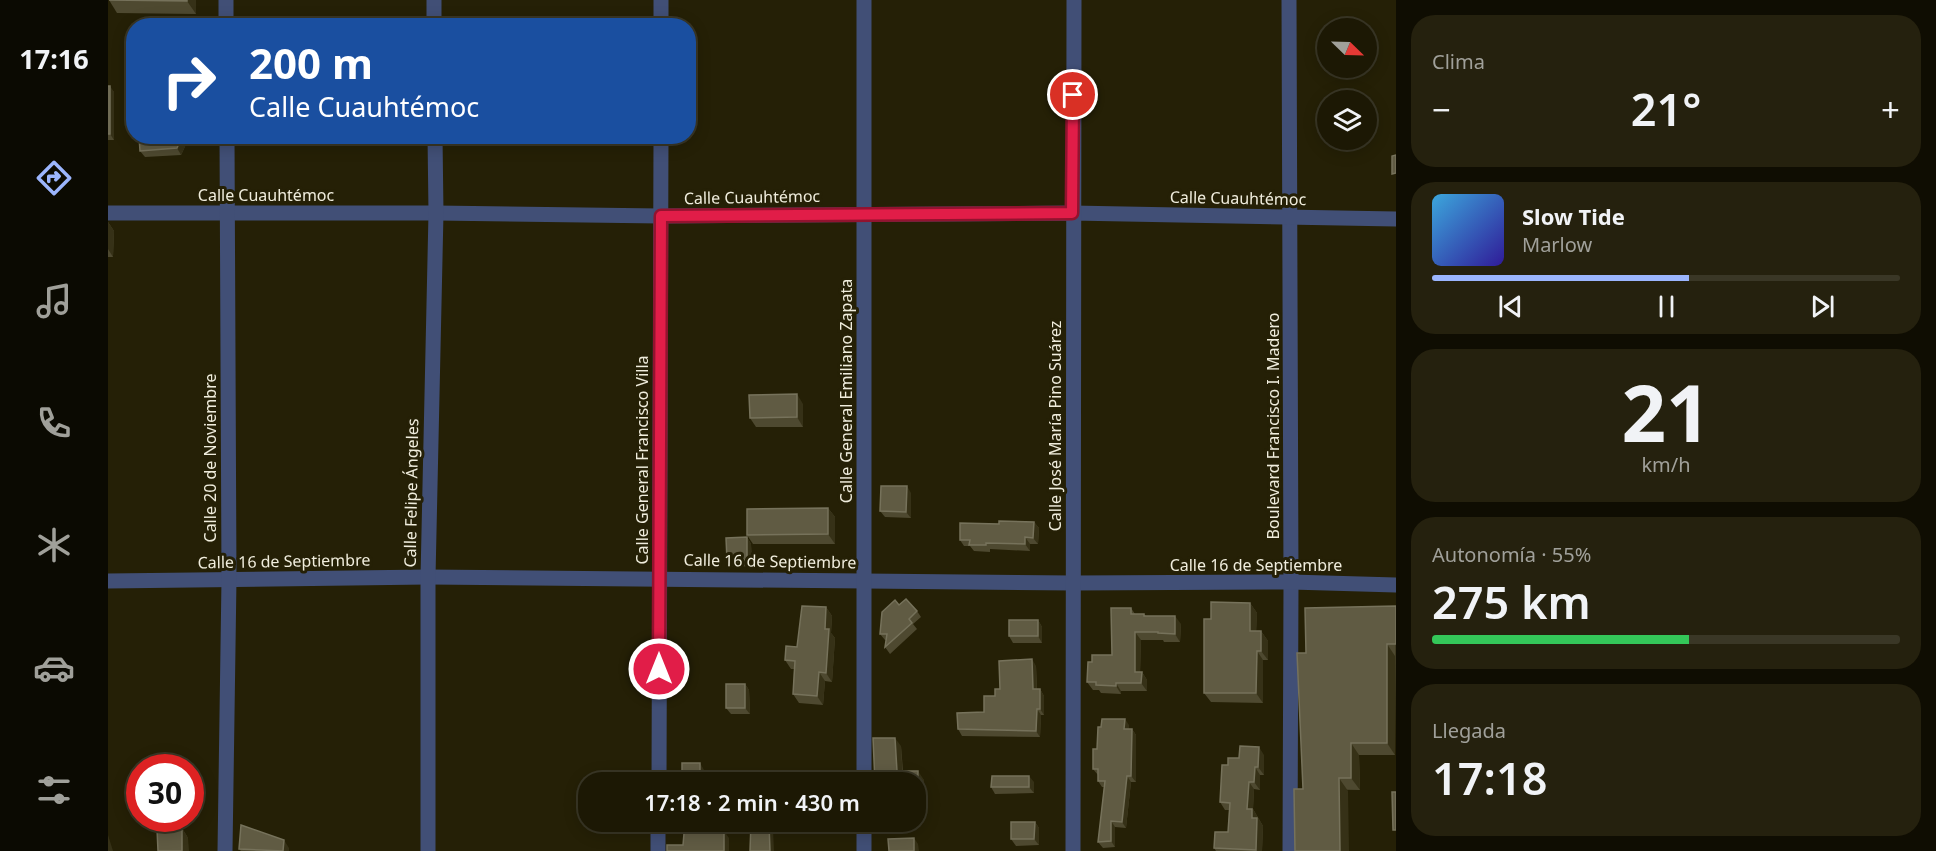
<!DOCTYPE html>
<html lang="es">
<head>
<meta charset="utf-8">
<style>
	body { margin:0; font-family:"Noto Sans",sans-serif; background:#25210e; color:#f1f3f6; height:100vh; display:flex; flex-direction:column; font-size:22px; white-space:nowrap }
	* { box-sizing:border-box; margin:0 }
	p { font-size:20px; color:#a0a09a }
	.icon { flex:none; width:33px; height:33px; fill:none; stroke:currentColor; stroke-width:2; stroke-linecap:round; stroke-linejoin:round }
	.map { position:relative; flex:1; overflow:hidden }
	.drawer { display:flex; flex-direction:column; gap:15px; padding:15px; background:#0f0d02; width:540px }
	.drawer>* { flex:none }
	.banner { position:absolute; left:18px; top:18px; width:570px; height:126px; border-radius:24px; box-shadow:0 3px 15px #0003,0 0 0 2px #3a3726; background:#1a4fa0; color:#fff; overflow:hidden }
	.needle { width:39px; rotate:113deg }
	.tools { position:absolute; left:1209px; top:18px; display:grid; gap:12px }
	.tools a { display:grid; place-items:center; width:60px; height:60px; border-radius:50%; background:#1c1804; box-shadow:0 3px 15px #0003,0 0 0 2px #3a3726; font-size:30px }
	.speed { position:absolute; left:18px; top:754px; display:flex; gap:12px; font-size:30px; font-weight:700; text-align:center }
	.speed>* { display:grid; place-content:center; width:78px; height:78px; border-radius:50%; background:#1c1804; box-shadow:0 3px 15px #0003,0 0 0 2px #3a3726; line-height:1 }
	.speed .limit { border:9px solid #d22; background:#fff; color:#111 }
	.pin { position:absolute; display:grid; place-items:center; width:51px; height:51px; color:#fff; margin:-26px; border:3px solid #fff; border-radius:50%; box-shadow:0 2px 6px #0007 }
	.me { position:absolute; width:66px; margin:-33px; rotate:0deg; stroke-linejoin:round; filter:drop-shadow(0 0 4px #0008) }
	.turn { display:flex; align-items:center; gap:21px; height:126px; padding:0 24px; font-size:27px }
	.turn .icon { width:78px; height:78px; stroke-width:2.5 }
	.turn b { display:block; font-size:42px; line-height:51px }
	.big { font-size:45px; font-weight:600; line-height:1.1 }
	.drawer .tile { flex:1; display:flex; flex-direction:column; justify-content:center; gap:9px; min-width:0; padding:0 21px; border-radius:24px; background:#25210e }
	.drawer .dial { align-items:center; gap:0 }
	.dial b { font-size:78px; line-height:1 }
	.song { display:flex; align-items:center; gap:18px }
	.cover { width:72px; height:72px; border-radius:9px; background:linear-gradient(135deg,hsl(200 70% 55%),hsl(250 70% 35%)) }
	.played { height:6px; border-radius:3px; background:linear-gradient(90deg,#9bb5fd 55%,#3a3726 55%) }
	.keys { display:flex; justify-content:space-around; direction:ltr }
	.heat { display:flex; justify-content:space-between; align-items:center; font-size:33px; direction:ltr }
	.charge { height:9px; border-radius:4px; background:linear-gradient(90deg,#34c759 55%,#3a3726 0) }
	.trip { position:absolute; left:470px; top:772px; width:348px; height:60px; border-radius:24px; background:#1c1804; box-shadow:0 3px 15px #0003,0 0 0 2px #3a3726; font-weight:600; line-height:60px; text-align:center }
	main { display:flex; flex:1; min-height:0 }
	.tab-bar { display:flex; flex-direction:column; width:108px; justify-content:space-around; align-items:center; background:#0b0a02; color:#a0a09a }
	.tab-bar .icon { width:42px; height:42px }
	.tab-bar .active { color:#9bb5fd }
	.tab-bar b { font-size:27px; color:#f1f3f6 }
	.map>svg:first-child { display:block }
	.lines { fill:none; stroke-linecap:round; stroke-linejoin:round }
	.minor { stroke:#414f76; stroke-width:15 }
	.wall { fill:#4e4930 }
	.shaded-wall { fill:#363117 }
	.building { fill:#605b43; stroke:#76725b; stroke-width:1.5 }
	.route-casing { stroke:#92132f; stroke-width:15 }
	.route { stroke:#e11d48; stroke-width:10 }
	.labels { text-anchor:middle; stroke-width:6; stroke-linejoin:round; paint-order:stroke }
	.street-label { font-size:16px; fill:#f0eddd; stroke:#252006 }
</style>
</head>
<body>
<main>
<nav class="tab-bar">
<b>17:16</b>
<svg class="icon active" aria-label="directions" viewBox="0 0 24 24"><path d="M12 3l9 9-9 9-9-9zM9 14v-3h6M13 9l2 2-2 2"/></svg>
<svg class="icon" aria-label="music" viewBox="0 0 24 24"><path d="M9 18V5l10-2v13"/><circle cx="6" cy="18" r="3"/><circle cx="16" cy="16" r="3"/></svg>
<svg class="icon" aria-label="phone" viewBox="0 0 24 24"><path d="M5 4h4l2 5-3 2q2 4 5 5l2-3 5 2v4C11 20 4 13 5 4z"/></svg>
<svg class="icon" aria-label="climate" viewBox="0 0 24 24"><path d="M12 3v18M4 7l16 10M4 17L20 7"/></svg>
<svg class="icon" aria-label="car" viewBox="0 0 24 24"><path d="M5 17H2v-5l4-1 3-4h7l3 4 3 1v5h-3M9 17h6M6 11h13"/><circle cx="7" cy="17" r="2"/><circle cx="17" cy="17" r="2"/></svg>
<svg class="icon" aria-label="filters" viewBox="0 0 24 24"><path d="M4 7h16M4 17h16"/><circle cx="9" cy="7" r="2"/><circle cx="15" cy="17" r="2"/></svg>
</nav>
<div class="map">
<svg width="1288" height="851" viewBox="0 0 1288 851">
	<rect width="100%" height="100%" fill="#252006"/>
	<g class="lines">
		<g class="minor">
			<polyline points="118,0 118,26"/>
			<polyline points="326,0 326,26"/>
			<polyline points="1181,0 1183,582 1182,851"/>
			<polyline points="553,26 553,0"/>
			<polyline points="0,213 328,213 553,216 964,213 1288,219"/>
			<polyline points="0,581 320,577 965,583 1183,582 1288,585"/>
			<polyline points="551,783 553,136"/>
			<polyline points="756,783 756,0"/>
			<polyline points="756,822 756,851"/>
			<polyline points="117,851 121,579 119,136"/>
			<polyline points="320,851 320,577 328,213 327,136"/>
			<polyline points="550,851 550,822"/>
			<polyline points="965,851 966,0"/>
		</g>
	</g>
	<g class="wall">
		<polygon points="1,0 88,0 88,14 9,13"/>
		<polygon points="0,86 6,92 6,140 0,140"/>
		<polygon points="31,136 82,136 73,155 37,157 32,151"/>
		<polygon points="0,222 6,231 5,257 0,257"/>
		<polygon points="695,404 695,427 648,427 642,418"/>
		<polygon points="803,493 803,518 777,517 772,511"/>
		<polygon points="720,508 727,517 727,544 645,544 639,535"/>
		<polygon points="926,522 931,528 930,544 922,544 922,551 882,549 882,552 866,551 862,546 856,546 852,540 891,524"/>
		<polygon points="639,537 643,544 644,566 623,567 619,560"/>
		<polygon points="1142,603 1149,613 1148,631 1153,631 1160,641 1160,660 1155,660 1155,703 1103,702 1096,693 1103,619"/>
		<polygon points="791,605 809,611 813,617 805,624 809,629 782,654 777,647 778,640 777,640 772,634"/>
		<polygon points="1288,606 1287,755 1251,755 1252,790 1195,789"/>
		<polygon points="718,607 724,616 723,633 727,638 724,682 717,681 715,705 691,703 685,694 686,669 683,669 677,660 689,647"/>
		<polygon points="1023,608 1027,614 1036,614 1038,616 1073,624 1072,642 1056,642 1055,640 1033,640 1032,672 1034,672 1039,680 1039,691 1013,691 1013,694 993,693 991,690 985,690 979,682 984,662 1004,655"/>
		<polygon points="930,620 934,627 934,643 905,643 901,636"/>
		<polygon points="928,666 929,689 932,689 936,696 936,715 933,715 932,737 854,736 850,729 876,712 892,689"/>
		<polygon points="637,684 641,690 642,714 623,714 618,708"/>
		<polygon points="1021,725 1021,729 1024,729 1028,735 1028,782 1023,782 1018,828 1007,827 1007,847 995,848 990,842 996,787 994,787 990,781 990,775 985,769"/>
		<polygon points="793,746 795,771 816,780 816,817 807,817 807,783 767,783"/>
		<polygon points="1156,755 1156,775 1152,775 1152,790 1146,789 1145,809 1155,826 1154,851 1108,851 1106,848 1120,832 1121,810 1117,810 1112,802 1120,765 1131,758"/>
		<polygon points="926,782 926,793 887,794 883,787"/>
		<polygon points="32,785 32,808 31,806 23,807 19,800"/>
		<polygon points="44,819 60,819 61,829 74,828 80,838 49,830 45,824"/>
		<polygon points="728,822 728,832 710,832 705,826"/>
		<polygon points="927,822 931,828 931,845 908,846 903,839"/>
		<polygon points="181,848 181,851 133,851 131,849"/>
	</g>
	<g class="shaded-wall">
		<polygon points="79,0 88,0 88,14 79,1"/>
		<polygon points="2,86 6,92 6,140 2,134"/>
		<polygon points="74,136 82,136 73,155 69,148"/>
		<polygon points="0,222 6,231 5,257 0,249"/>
		<polygon points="689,394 695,404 695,427 689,417"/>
		<polygon points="799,486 803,493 803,518 798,512"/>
		<polygon points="720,508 727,517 727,544 720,534"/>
		<polygon points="926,522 931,528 930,544 925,538"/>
		<polygon points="639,537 643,544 644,566 639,560"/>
		<polygon points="917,537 922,544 922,551 917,544"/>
		<polygon points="1142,603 1149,613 1148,641 1142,631"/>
		<polygon points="718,607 724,616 723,633 727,638 724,682 718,673 717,629"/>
		<polygon points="1067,616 1073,624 1072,642 1067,634"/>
		<polygon points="930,620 934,627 934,643 930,636"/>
		<polygon points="1153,631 1160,641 1160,660 1153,651"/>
		<polygon points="1027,632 1033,640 1032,680 1027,672"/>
		<polygon points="1279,644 1287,656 1287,755 1279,743"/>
		<polygon points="1149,651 1155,660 1155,703 1148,693"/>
		<polygon points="924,659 928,666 929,696 925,689"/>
		<polygon points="711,672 717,681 715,705 709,696"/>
		<polygon points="1034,672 1039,680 1039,691 1033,683"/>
		<polygon points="1008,683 1013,691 1013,694 1008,686"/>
		<polygon points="637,684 641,690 642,714 637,708"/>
		<polygon points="932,689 936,696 936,715 932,709"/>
		<polygon points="929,709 933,715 932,737 928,731"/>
		<polygon points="1017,719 1021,725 1021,735 1016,729"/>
		<polygon points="1024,729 1028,735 1028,782 1023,776"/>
		<polygon points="787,738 793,746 795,780 789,771"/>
		<polygon points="1243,743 1251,755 1252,790 1243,778"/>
		<polygon points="1151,747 1156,755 1156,775 1150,767"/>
		<polygon points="592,763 596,770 596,783 592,783"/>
		<polygon points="1147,767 1152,775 1152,790 1146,782"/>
		<polygon points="810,771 816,780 816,817 809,809"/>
		<polygon points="921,776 926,782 926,793 921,787"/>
		<polygon points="1019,776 1023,782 1018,828 1014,822"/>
		<polygon points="1231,778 1240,791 1241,851 1232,851"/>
		<polygon points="1141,782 1146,789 1145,809 1155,826 1154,851 1149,851 1148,850 1144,818 1139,809"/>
		<polygon points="56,819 60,819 61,830 56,824"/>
		<polygon points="1003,821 1007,827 1007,847 1003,841"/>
		<polygon points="592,822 597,822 596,837 592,831"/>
		<polygon points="659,822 663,822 663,826 665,829 666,851 662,851"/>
		<polygon points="724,822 728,822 728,832 724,825"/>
		<polygon points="927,822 931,828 931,845 926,839"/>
		<polygon points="74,828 80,838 81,851 74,851"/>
		<polygon points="616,831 621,838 621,851 616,851"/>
		<polygon points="0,835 5,851 0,851"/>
		<polygon points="806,838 810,844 811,851 806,851"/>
		<polygon points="176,840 181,848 181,851 175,851"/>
	</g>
	<g class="building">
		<polygon points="1,0 79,0 79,1"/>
		<rect x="0" y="86" width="2" height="48"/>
		<polygon points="31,136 74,136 69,148 32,151"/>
		<polygon points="1288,155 1288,173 1284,174 1284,156"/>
		<polygon points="689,394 689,417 642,418 641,395"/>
		<polygon points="773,486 799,486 798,512 772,511"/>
		<polygon points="720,508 720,534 639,535 639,509"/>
		<polygon points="891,521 926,522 925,538 917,537 917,544 878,543 878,545 861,545 862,540 852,540 852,523 891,524"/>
		<polygon points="639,537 639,560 619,560 618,538"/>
		<polygon points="798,599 809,611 801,619 804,623 777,647 779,634 772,634 774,612 787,600 791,605"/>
		<polygon points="1103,602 1142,603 1142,631 1153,631 1153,651 1149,651 1148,693 1096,693 1096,619 1103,619"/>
		<polygon points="694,606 718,607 717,629 721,629 718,673 711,672 709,696 685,694 687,661 677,660 678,646 689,647"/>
		<polygon points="1288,606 1288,644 1279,644 1279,743 1243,743 1243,778 1231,778 1232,851 1187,851 1186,789 1195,789 1189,653 1198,653 1197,608"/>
		<polygon points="1003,608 1023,608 1023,614 1036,614 1036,616 1067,616 1067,634 1050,633 1050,632 1027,632 1027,672 1034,672 1033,683 1008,683 1008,686 988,685 988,682 979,682 980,662 984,662 984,655 1004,655"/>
		<rect x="901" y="620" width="29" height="16"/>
		<polygon points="924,659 925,689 932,689 932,709 929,709 928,731 850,729 849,713 876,712 876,696 887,696 887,689 892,689 891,661"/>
		<rect x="618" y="684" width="19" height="24"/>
		<polygon points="994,719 1017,719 1016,729 1024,729 1023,776 1019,776 1014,822 1003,821 1003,841 990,842 997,781 990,781 990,769 985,769 985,749 989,749 990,727 993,727"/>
		<polygon points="765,738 787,738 789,771 810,771 809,809 807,809 807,783 767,783"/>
		<polygon points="1132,746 1151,747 1150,767 1147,767 1146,782 1141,782 1139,809 1144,809 1144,818 1149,818 1148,850 1106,848 1107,832 1120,832 1122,803 1112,802 1114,765 1120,765 1120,758 1131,758"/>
		<polygon points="574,763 592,763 592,783 574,782"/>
		<polygon points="884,776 921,776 921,787 883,787"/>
		<polygon points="673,780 713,781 713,783 673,783"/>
		<polygon points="23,783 32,785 32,807 31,800 19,800"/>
		<polygon points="1284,792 1288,792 1288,830 1285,830"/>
		<polygon points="44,819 56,819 56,824 45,824"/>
		<polygon points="577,822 592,822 592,831 616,831 616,851 559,851 559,845 575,845"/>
		<polygon points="643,822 659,822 659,823 661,823 662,851 642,851"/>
		<polygon points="705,822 724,822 724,825 705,826"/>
		<polygon points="903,822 927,822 926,839 903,839"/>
		<polygon points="133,825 176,840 175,851 131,849"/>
		<polygon points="74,828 74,851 50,851 49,829"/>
		<polygon points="806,838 806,851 781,851 780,839"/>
	</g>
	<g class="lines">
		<g class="route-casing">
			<polyline id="route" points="551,669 553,216 964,213 965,95"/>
		</g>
		<use href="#route" class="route"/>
	</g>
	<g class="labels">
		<g class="street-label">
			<text x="158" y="201">Calle Cuauhtémoc</text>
			<text transform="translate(644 197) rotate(-1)" y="6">Calle Cuauhtémoc</text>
			<text transform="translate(1130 198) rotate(1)" y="6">Calle Cuauhtémoc</text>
			<text transform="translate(738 391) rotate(-90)" y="6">Calle General Emiliano Zapata</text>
			<text transform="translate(947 426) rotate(-90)" y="6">Calle José María Pino Suárez</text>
			<text transform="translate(1165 426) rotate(-90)" y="6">Boulevard Francisco I. Madero</text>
			<text transform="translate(102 458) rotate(-90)" y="6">Calle 20 de Noviembre</text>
			<text transform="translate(534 460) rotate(-90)" y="6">Calle General Francisco Villa</text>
			<text transform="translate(303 493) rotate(-89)" y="6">Calle Felipe Ángeles</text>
			<text transform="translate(176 561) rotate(-1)" y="6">Calle 16 de Septiembre</text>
			<text transform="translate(662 561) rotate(1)" y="6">Calle 16 de Septiembre</text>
			<text x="1148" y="571">Calle 16 de Septiembre</text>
		</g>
	</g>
</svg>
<div class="tools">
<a><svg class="needle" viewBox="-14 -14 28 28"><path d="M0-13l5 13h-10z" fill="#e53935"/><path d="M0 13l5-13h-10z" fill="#a0a09a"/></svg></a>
<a><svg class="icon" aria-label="layers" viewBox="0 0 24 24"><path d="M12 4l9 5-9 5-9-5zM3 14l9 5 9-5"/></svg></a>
</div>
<div class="speed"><div class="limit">30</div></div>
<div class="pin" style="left:965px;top:95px;background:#d93025"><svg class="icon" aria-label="arrive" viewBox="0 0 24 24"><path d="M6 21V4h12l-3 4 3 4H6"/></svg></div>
<svg class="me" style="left:551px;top:669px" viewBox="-20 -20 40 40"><circle r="17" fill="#e11d48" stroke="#fff" stroke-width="3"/><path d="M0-11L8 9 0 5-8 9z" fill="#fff"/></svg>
<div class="trip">17:18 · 2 min · 430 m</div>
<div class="banner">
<div class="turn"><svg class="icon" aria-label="right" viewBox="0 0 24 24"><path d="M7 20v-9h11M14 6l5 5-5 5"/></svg><div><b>200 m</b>Calle Cuauhtémoc</div></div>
</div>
</div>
<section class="drawer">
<div class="tile"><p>Clima</p>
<div class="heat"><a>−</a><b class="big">21°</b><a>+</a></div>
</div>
<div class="tile">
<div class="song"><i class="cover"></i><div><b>Slow Tide</b><p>Marlow</p></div></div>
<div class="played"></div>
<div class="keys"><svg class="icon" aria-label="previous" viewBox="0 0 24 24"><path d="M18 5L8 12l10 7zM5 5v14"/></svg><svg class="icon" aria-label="pause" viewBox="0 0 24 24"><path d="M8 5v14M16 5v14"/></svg><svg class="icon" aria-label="next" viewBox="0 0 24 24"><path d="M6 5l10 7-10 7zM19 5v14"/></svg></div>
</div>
<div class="tile dial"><b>21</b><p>km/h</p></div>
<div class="tile"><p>Autonomía · 55%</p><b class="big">275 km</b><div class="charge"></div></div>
<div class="tile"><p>Llegada</p><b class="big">17:18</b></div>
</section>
</main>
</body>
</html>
